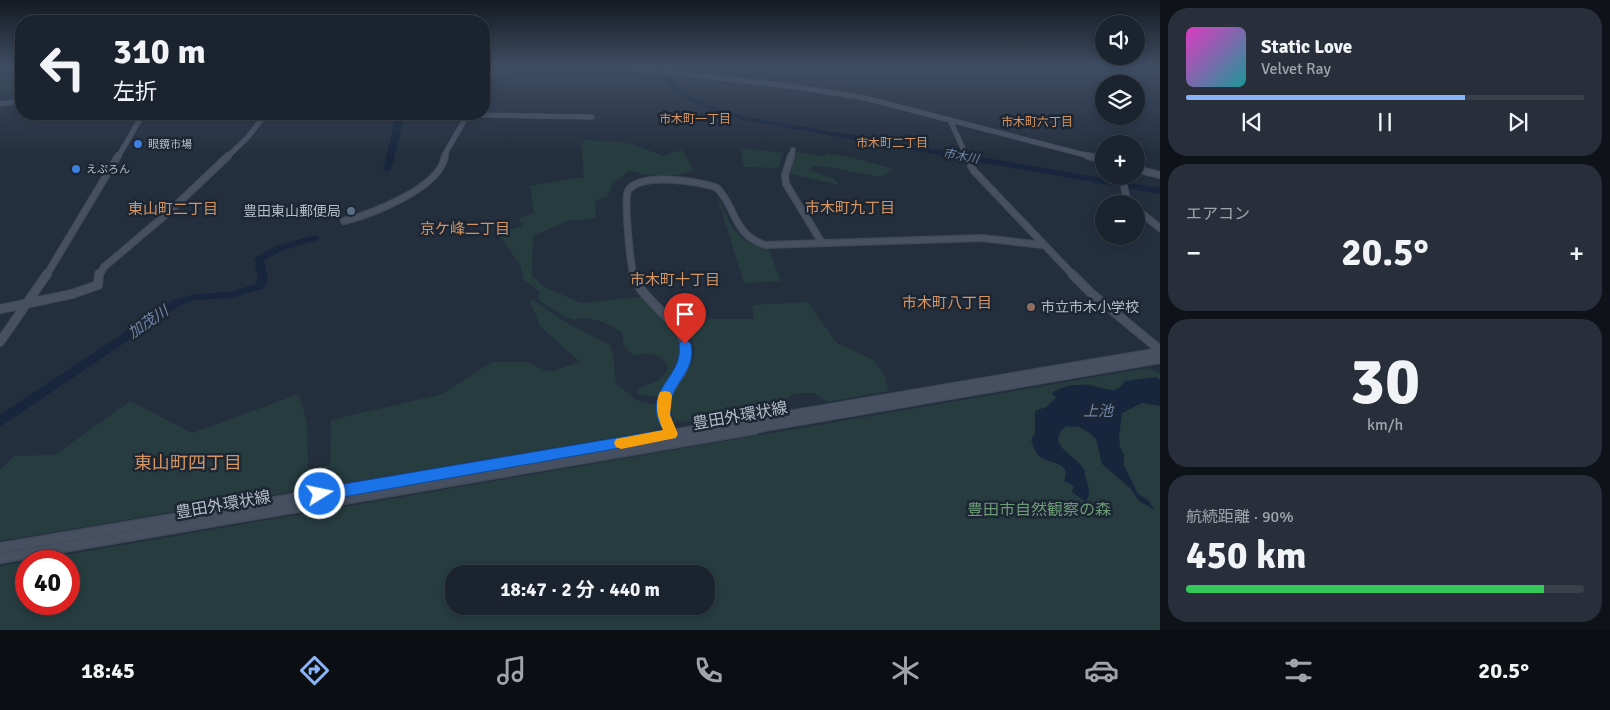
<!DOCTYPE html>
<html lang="ja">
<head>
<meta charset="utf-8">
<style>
	body { margin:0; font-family:Signika,"Noto Sans JP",sans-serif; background:#282f3a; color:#f1f3f6; height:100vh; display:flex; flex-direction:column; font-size:19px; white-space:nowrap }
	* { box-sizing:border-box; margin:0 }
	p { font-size:16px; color:#a0a4aa }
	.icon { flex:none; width:28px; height:28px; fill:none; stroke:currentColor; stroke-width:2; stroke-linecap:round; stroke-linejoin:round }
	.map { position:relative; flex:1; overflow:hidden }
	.sheet { display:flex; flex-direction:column; gap:8px; padding:8px; background:#0f1319; width:450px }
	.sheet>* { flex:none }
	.hud { position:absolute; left:15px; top:15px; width:475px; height:105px; border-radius:20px; box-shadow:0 2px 8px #0003,0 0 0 1px #39404a; background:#1b232e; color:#f1f3f6; overflow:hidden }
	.buttons { position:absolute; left:1095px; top:15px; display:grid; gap:10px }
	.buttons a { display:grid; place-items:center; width:50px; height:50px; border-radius:50%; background:#1b232e; box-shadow:0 2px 8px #0003,0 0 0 1px #39404a; font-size:25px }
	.speed { position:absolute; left:15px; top:550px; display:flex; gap:10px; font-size:25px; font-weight:700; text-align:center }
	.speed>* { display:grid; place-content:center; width:65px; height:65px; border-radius:50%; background:#1b232e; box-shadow:0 2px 8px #0003,0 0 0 1px #39404a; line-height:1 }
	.speed .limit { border:8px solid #d22; background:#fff; color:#111 }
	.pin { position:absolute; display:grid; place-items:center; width:42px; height:42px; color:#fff; margin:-51px -21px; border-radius:50% 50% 50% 0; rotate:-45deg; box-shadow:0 0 5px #0007 }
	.pin .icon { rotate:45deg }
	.me { position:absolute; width:55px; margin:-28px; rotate:80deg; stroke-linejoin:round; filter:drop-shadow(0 0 4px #0008) }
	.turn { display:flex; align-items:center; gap:18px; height:105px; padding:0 15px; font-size:22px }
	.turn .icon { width:65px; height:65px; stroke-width:2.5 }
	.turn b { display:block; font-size:35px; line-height:42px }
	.big { font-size:38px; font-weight:700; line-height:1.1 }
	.sheet .tile { flex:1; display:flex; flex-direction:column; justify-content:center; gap:8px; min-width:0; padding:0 18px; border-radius:20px; background:#282f3a }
	.sheet .dial { align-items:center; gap:0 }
	.dial b { font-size:65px; line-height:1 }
	.song { display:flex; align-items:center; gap:15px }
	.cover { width:60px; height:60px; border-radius:8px; background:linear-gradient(135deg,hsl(310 70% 55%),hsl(180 70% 35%)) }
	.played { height:5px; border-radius:2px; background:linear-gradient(90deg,#8ab4f8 70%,#39404a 70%) }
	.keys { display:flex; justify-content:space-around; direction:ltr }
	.heat { display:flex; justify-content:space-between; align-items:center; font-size:28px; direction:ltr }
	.charge { height:8px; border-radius:4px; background:linear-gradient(90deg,#34c759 90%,#39404a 0) }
	.trip { position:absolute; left:445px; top:565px; width:270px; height:50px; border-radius:20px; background:#1b232e; box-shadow:0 2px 8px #0003,0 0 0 1px #39404a; font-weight:700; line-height:50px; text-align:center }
	.dock { display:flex; height:80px; justify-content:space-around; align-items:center; background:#0b0e12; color:#a0a4aa }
	.dock .icon { width:35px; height:35px }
	.dock .current { color:#8ab4f8 }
	.dock b { font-size:22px; color:#f1f3f6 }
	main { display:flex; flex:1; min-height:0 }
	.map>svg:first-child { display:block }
	.green { fill:#263c3f; fill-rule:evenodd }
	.water { fill:#17263c }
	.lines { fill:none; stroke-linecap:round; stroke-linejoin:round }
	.river { fill:#17263c; fill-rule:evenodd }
	.secondary-far3-casing { stroke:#414a57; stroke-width:5.5 }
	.secondary-far2-casing { stroke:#414a57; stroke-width:8 }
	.secondary-far1-casing { stroke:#414a57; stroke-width:10 }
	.secondary-casing { stroke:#414a57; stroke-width:12 }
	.secondary-far3 { stroke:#465061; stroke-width:4.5 }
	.secondary-far2 { stroke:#465061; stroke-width:5.5 }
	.secondary-far1 { stroke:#465061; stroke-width:8 }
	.secondary { stroke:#465061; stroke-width:9 }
	.route { fill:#1a73e8; stroke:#114b97 }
	.slow { fill:#f59e0b }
	.shop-dot { fill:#3f7fe0; stroke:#1d2633; stroke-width:2 }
	.service-dot { fill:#5c6f8a; stroke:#1d2633; stroke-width:2 }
	.education-dot { fill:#8d6e63; stroke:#1d2633; stroke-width:2 }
	.labels { text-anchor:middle; stroke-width:5; stroke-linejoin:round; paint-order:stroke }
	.far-poi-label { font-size:11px; fill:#b4bcc9; stroke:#1d2633; text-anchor:start }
	.far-neighbourhood-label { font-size:12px; fill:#d59563; stroke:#1d2633 }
	.far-water-label { font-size:12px; font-style:italic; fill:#6d86a8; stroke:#1d2633 }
	.poi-label { font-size:14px; fill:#b4bcc9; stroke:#1d2633; text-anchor:end }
	.neighbourhood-label { font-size:15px; fill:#d59563; stroke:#1d2633 }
	.water-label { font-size:15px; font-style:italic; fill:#6d86a8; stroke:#1d2633 }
	.near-street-label { font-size:16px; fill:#b4bcc9; stroke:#1d2633 }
	.near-park-label { font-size:16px; fill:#6b9a76; stroke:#1d2633 }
	.near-neighbourhood-label { font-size:18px; fill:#d59563; stroke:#1d2633 }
</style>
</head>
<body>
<main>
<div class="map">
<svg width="1160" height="630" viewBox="0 0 1160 630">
	<rect width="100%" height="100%" fill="#242f3e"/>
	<g class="green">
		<path d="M1067,66C1087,66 1118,66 1134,81Z"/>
		<polygon points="21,72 21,89 0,92 0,75"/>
		<path d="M586,140L629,143L663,156L682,150L694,170C672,179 652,177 629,171L613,183L607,197L595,200L596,218L567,221L533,236L532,276L546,288L581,303L640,297L646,300C661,316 679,331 680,354L660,397L638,394L637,389C651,382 661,385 668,368C661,352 649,352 634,356L623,346V333C611,324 587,314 573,320L562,315L538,300L540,292L523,279L521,266L497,232L523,226L518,218L534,213L530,186L584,177L581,145Z"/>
		<polygon points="740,148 783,153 779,168 744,167"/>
		<polygon points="796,152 824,156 827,153 854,158 894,169 881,177 828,167 811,166 810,170 835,179 839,185 790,174"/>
		<path d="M716,193C731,224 733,241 769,250L781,281L744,283Z"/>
		<path d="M532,299C557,319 583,331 610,345C617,358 612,372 617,385C625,389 629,396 637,400C659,409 655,394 663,423L658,430L0,541V470L14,456L55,455L130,401L192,433L299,394L307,423L308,470L330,464L331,420L442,394L492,362H526L549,372L580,362L540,326L530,301Z"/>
		<path d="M807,302L837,343L872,359L886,378L888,391L827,402L814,393H803L793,394L775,411L743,416L716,413L692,422L674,421C671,411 669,400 674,390C684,368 708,354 684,330L694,329L701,319H754L752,305Z"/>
		<path d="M1148,368L1160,374V630H0V566L26,562V604H69V561H30ZM454,574H706V606H454Z"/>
	</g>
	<path class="water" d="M1156,377L1160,380V406L1142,403L1122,413L1119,437L1120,447L1124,455V465L1138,494L1147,499L1155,510L1139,501L1130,488L1102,464L1096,439L1091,434L1079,427L1066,426C1044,445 1076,455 1084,469C1086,472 1084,473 1085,476C1088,487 1092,491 1086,502L1072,492L1074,486L1064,481C1072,462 1051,464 1040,457C1035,453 1033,445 1031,440L1035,433V411L1046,407L1056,398L1052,393C1062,385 1082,383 1094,386C1108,389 1116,395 1125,381Z"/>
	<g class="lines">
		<g class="river">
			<path d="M658,66H664C676,98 716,108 747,117L1160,188V194L743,120C712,111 669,100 658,66Z"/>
			<polygon points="397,114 405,114 391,170 387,172 383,170"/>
			<polygon points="315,235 320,238 318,240 282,250 264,261 268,278 265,288 231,298 196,300 182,304 0,427 0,415 174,300 196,294 230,292 256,284 258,278 254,260 255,258 275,246"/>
		</g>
		<g class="secondary-far3-casing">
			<g id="secondary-far3">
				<polyline points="615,66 789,86 865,98 1093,157"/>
				<polyline points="484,82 497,66"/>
				<polyline points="0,104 21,101"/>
				<polyline points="427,114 592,117"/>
				<polyline points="950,120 967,157"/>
				<polyline points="118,157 143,114"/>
				<polyline points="227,157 247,138 266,114"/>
				<polyline points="445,157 446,152 468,114"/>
				<polyline points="791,157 793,150"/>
			</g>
		</g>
		<g class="secondary-far2-casing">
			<g id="secondary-far2">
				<polyline points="791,156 785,175 786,184 822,243"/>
				<polyline points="966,156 974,171 1074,276"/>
				<polyline points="1088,156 1104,160"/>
				<polyline points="1136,169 1160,175"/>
				<polyline points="1122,176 1126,196 1131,204"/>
				<polyline points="1136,209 1160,228"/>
				<path d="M344,221C372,214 440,188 445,156"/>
				<polyline points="46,276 118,156"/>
				<polyline points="99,276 104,267 169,212 228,156"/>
				<path d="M634,276C630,265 624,199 628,191C638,172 701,181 717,188C737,208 732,234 765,245L982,238L1043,245"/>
			</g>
		</g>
		<g class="secondary-far1-casing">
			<g id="secondary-far1">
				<path d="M633,274C643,304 682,319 686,350C690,382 651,389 669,430"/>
				<polyline points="1072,274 1091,293 1160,350"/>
				<polyline points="0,309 72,294 98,285 99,274"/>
				<polyline points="0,342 47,274"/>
				<polyline points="700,430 1160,352"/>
				<polyline points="747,430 1160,359"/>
			</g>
		</g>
		<g class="secondary-casing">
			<g id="secondary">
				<polyline points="668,429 672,437"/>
				<polyline points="0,548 707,429"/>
				<polyline points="0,558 755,429"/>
			</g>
		</g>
		<use href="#secondary-far3" class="secondary-far3"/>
		<use href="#secondary-far2" class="secondary-far2"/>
		<use href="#secondary-far1" class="secondary-far1"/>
		<use href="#secondary" class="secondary"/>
	</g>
	<linearGradient id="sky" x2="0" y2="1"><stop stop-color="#141a22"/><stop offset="0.43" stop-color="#3f4d63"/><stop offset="1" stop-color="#3f4d63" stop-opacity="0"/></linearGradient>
	<rect width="1160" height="154" fill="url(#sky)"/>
	<path class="route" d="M685,339L691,344C697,374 668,383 670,412C671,420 675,428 678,434L676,438L320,501L314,499L312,494L314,490L320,488L663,430C661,426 658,421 657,416C650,386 684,374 679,344Z"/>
	<path class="slow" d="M665,391L670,392L672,396L670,415L678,434L676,438L621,449L616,447L614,443L616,439L663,430C658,418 654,405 660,392Z"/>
	<g class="shop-dot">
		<circle cx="138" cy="144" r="5"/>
		<circle cx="76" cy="169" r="5"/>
	</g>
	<circle class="service-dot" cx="351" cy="211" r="5"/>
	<circle class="education-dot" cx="1031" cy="307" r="5"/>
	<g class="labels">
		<g class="far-poi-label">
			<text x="148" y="148">眼鏡市場</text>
			<text x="86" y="173">えぷろん</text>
		</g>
		<g class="far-neighbourhood-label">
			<text x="695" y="123">市木町一丁目</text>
			<text x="1037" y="126">市木町六丁目</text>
			<text x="892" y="147">市木町二丁目</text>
		</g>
		<g class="far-water-label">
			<text transform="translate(961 156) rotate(10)" y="4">市木川</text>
		</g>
		<g class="poi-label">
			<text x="341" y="216">豊田東山郵便局</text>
			<text x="1041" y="312" text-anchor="start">市立市木小学校</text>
		</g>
		<g class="neighbourhood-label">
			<text x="850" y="213">市木町九丁目</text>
			<text x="173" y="214">東山町二丁目</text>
			<text x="465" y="234">京ケ峰二丁目</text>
			<text x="675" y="285">市木町十丁目</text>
			<text x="947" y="308">市木町八丁目</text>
		</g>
		<g class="water-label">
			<text transform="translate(148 322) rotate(-34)" y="5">加茂川</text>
			<text x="1098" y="416">上池</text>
		</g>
		<g class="near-street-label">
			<text transform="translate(740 415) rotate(-10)" y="6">豊田外環状線</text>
			<text transform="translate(223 504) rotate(-10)" y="6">豊田外環状線</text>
		</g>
		<g class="near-park-label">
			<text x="1039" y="515">豊田市自然観察の森</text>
		</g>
		<g class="near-neighbourhood-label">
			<text x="188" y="469">東山町四丁目</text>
		</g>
	</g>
</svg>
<div class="buttons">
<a><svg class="icon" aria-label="sound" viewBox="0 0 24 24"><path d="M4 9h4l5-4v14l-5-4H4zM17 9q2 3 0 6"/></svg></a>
<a><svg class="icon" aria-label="layers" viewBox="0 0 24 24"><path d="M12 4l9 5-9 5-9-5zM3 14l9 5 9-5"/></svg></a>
<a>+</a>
<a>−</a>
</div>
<div class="speed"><div class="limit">40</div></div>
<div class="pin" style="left:685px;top:344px;background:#d93025"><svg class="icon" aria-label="arrive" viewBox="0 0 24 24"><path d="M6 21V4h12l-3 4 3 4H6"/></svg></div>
<svg class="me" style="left:320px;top:494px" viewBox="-20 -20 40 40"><circle r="17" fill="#1a73e8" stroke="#fff" stroke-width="3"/><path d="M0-11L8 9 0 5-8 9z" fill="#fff"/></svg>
<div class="trip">18:47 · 2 分 · 440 m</div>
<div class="hud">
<div class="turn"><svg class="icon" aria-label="left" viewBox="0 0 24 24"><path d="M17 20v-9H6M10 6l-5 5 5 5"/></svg><div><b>310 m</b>左折</div></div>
</div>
</div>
<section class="sheet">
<div class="tile">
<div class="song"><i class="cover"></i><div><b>Static Love</b><p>Velvet Ray</p></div></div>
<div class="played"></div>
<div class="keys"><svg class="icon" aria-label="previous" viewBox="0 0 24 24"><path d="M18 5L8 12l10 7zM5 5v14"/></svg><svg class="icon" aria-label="pause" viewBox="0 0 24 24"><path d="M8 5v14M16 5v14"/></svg><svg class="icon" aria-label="next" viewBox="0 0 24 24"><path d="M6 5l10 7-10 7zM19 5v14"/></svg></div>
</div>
<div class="tile"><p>エアコン</p>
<div class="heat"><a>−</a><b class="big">20.5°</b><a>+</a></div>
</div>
<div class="tile dial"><b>30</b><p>km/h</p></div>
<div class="tile"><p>航続距離 · 90%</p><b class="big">450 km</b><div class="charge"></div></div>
</section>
</main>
<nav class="dock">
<b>18:45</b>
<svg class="icon current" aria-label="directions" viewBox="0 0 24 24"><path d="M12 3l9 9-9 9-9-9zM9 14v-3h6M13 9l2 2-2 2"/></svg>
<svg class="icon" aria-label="music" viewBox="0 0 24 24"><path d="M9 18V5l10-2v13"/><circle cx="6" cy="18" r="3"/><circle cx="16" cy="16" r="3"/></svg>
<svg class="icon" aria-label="phone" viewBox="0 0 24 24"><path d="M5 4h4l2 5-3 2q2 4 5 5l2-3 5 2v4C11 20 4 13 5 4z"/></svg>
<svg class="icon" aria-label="climate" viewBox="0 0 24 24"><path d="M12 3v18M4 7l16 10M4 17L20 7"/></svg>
<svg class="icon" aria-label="car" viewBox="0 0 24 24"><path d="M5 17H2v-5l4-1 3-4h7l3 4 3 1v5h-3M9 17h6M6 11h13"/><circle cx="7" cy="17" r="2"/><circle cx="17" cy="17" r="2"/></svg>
<svg class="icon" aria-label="filters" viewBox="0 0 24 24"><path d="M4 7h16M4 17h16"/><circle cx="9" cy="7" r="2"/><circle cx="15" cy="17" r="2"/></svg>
<b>20.5°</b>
</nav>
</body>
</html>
